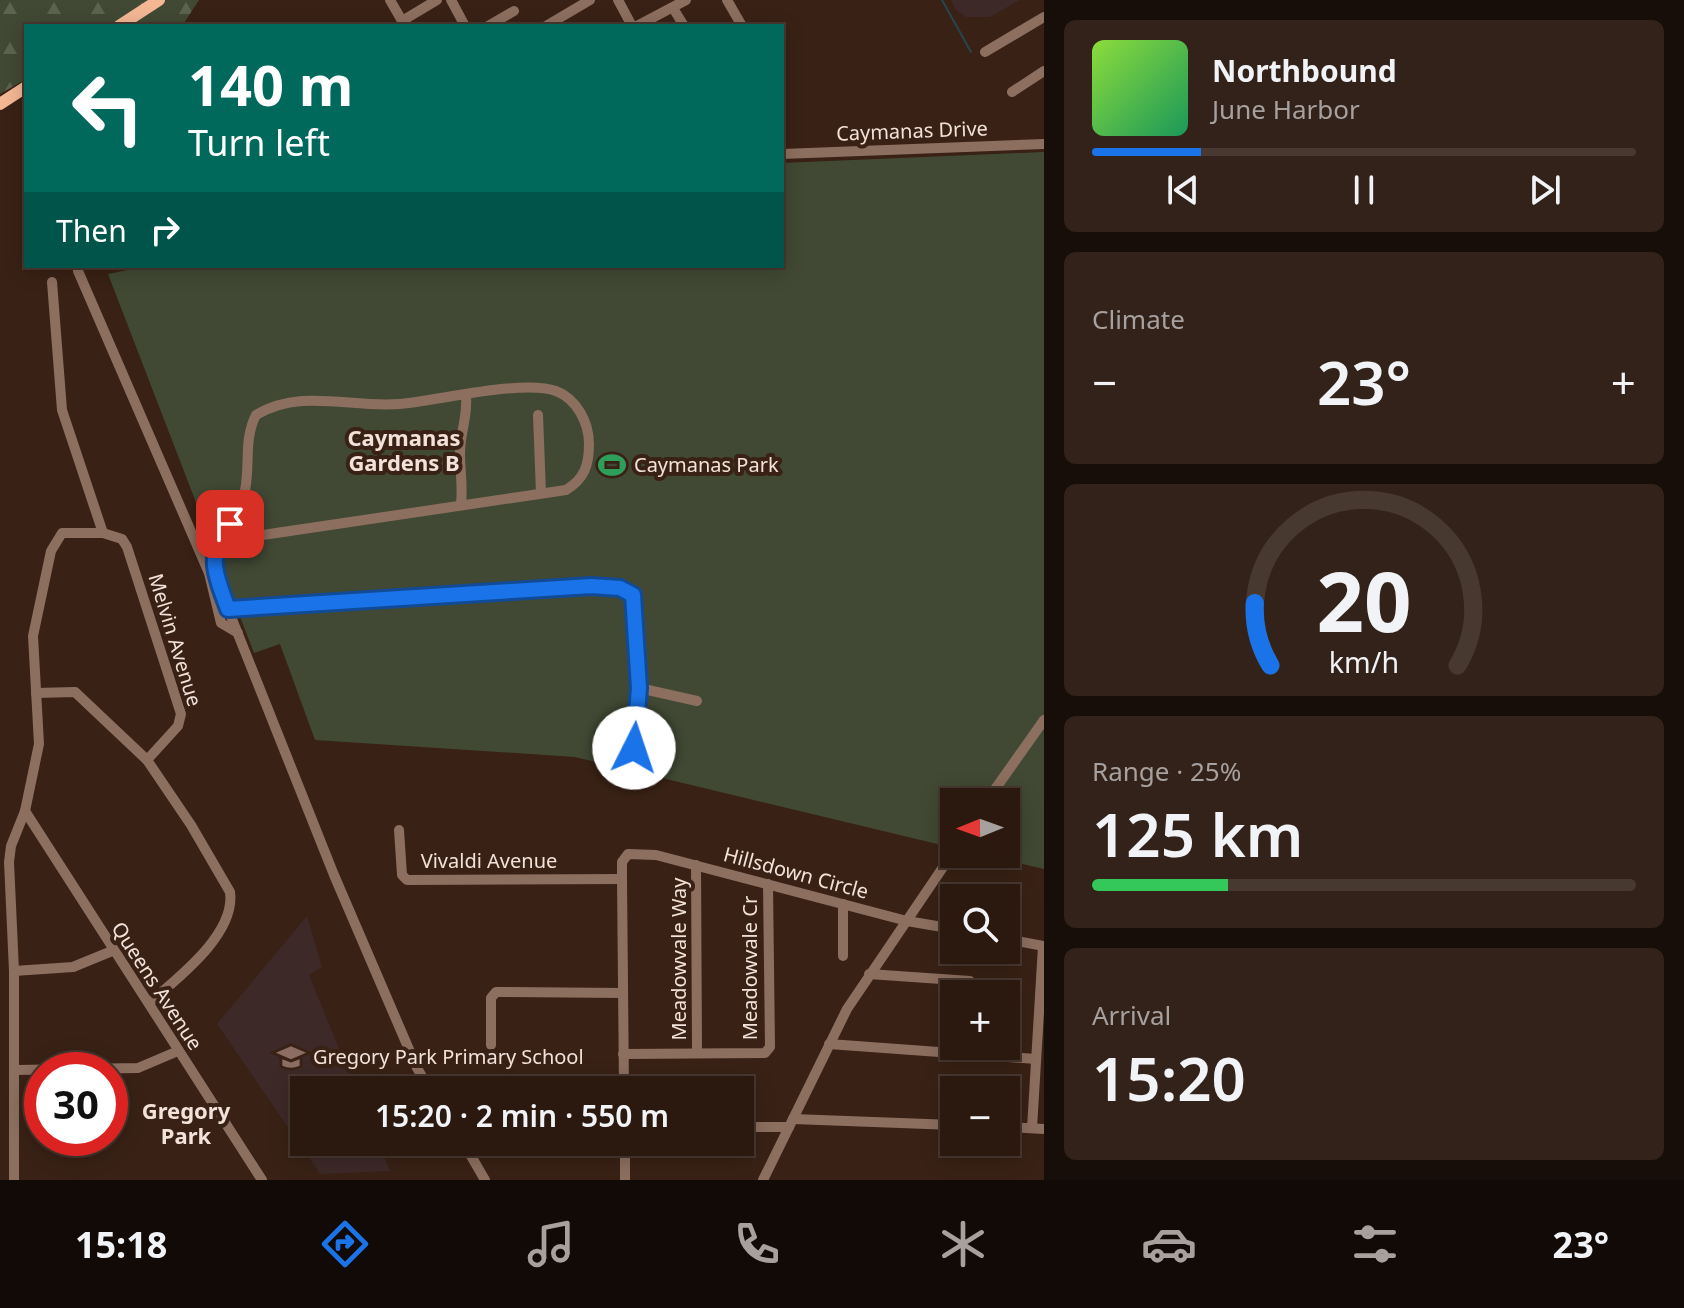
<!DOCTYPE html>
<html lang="en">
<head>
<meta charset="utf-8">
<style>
	body { margin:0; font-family:"Noto Sans",sans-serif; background:#332219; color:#f1f3f6; height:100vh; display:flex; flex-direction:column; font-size:30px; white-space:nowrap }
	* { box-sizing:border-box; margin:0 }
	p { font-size:26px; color:#a6a09f }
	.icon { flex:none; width:44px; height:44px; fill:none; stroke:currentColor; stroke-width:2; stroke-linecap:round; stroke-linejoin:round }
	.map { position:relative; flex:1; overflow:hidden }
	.drawer { display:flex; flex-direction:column; gap:20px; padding:20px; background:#180e09; width:640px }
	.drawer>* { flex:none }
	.banner { position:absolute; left:24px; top:24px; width:760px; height:244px; border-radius:0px; box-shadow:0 4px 20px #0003,0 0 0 2px #473830; background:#00695c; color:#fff; overflow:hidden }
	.needle { width:52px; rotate:269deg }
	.fabs { position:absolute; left:940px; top:788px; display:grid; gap:16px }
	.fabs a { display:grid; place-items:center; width:80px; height:80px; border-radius:0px; background:#2b1910; box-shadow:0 4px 20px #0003,0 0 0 2px #473830; font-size:40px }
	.speed { position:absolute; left:24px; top:1052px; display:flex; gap:16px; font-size:40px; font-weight:700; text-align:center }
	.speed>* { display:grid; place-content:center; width:104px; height:104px; border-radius:50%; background:#2b1910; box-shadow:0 4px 20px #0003,0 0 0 2px #473830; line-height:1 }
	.speed .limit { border:12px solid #d22; background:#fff; color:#111 }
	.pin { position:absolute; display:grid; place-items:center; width:68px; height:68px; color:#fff; margin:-34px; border-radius:16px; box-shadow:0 4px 12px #0006 }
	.me { position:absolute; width:88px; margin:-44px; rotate:4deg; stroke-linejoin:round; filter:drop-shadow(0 0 6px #0008) }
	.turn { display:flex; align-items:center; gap:28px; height:168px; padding:0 32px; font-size:36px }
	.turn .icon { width:104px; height:104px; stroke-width:2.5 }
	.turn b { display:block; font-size:56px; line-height:68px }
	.then { display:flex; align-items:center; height:76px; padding:0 32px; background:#0003; gap:16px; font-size:30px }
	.big { font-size:60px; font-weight:600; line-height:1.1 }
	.drawer .card { flex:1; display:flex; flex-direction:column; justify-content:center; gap:12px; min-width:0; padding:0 28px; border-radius:12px; background:#332219 }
	.drawer .dial { align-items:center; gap:0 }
	.dial svg { height:208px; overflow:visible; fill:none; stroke:#473830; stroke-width:7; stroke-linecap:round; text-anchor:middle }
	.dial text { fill:#f1f3f6; stroke:none }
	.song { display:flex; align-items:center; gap:24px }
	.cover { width:96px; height:96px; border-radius:12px; background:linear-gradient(135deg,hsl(90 70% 55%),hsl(150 70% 35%)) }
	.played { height:8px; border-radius:4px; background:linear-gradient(90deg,#1a73e8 20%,#473830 20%) }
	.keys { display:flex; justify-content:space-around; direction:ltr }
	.heat { display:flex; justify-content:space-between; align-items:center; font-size:44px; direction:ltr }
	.charge { height:12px; border-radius:6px; background:linear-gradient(90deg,#34c759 25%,#473830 0) }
	.trip { position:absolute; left:290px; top:1076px; width:464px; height:80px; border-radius:0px; background:#2b1910; box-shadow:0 4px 20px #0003,0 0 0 2px #473830; font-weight:600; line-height:80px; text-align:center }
	.tabs { display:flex; height:128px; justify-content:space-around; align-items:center; background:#110a06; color:#a6a09f }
	.tabs .icon { width:56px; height:56px }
	.tabs .selected { color:#1a73e8 }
	.tabs b { font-size:36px; color:#f1f3f6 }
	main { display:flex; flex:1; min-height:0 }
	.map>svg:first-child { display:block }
	.education { fill:#3d2928 }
	.green { fill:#414934 }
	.forest { fill:url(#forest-firs) }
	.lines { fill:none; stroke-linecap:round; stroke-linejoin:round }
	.stream { stroke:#27454f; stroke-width:2 }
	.minor { stroke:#8d6f5f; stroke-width:10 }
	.major { stroke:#f3b794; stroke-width:12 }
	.route-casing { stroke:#114b97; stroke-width:20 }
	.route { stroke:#1a73e8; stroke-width:14 }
	.labels { text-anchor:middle; stroke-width:8; stroke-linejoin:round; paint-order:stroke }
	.street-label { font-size:20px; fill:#f3e2da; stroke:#392115 }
	.poi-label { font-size:20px; fill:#f3e2da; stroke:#392115; text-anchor:start }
	.neighbourhood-label { font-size:22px; font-weight:bold; fill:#f3e2da; stroke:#392115 }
</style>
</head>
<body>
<main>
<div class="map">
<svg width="1044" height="1180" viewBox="0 0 1044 1180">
	<defs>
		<pattern id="forest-firs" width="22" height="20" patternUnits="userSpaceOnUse" patternTransform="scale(2)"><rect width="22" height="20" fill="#414934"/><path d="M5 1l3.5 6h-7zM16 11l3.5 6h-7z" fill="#5d6351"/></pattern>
	</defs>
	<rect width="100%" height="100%" fill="#392115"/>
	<g class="education">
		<polygon points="951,0 1020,0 990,17 966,17 956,10"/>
		<polygon points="307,916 322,967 309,975 356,1090 304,1090 304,1142 378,1142 390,1171 320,1174 217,1024"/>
	</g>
	<polygon class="green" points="1044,152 1044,869 980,854 1006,854 1006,802 954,802 954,848 575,757 315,740 280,644 254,653 108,274 147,266 782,266 782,163"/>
	<polygon class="forest" points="0,0 199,0 182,26 26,26 26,79 0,94"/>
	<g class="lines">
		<polyline class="stream" points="942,0 971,52"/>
		<g class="minor">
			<polyline points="390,0 405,26"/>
			<polyline points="451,0 465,26"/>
			<polyline points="618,0 632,26"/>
			<polyline points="727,0 742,26"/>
			<polyline points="673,8 684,26"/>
			<polyline points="402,21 437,0"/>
			<polyline points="488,26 514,11"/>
			<polyline points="546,26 590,0"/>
			<polyline points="637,26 686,0"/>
			<polyline points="985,52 1044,17"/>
			<polyline points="1012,92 1044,71"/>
			<polyline points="782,154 1044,144"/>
			<polyline points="78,271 209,573 221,623 238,633"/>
			<polyline points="52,282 62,410 103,533"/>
			<polyline points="538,415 541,493"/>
			<path d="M461,504C463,486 460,471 460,453C460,433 468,416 466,396"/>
			<path d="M232,519L241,513L252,515L258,524L256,536L240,541L230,529C231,517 239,510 243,499C252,471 242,442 256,415C301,388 350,408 399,404C437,401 523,379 556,391C577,399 589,423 589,444C589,466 584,479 566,490L256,536"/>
			<path d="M231,533C202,551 219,583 228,609L334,875L417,1068L430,1090"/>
			<polyline points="228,609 591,586 620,588 633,595 639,688 697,701"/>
			<path d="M36,693L75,692L147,760L191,825L230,892C236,934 178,978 149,1003"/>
			<polyline points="634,748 639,688"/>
			<polyline points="986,802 1044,720"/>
			<polyline points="25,811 262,1180"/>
			<polyline points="399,830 402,875 407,880 622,879"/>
			<polyline points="696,865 697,1053"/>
			<polyline points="1006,939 1044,946"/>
			<polyline points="843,956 843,904"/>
			<polyline points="14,971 73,967 112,951"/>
			<polyline points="869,974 970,981"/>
			<polyline points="829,1044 1036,1059"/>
			<polyline points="491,1045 491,998 496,992 623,993"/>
			<polyline points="623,1054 765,1053 770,1047 768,884"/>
			<polyline points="15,1070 138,1068 178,1051"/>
			<polyline points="624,1090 622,879 622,862 628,854 656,855 907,921 954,929"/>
			<polyline points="793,1119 954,1125"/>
			<polyline points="740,1127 789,1127"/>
			<polyline points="1006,1127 1044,1129"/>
			<polyline points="1032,1128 1043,946"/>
			<polyline points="463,1142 485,1180"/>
			<polyline points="625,1142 625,1180"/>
			<polyline points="14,1180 14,971 9,862 11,846 25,811 39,744 33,636 51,551 62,533 103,533 122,539 127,547 181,714 178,726 147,760"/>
			<polyline points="763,1180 847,1009 954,851"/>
		</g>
		<g class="major">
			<polyline points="119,26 159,0"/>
			<polyline points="0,104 26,87"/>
		</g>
	</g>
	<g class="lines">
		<g class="route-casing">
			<path id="route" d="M230,524L231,533C202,551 219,583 228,609L591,586L620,588L633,595L639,688L634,748"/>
		</g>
		<use href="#route" class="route"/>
	</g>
	<defs>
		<g id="stadium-bare" transform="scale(2.16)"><path d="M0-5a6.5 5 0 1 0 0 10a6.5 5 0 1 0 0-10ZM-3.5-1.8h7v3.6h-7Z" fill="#2e9e5b" stroke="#392115" stroke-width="2.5" paint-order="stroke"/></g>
		<g id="school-bare" transform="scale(2.16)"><path d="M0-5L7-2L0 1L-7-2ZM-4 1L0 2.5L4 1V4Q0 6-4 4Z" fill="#8d6e63" stroke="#392115" stroke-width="2.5" paint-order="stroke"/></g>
	</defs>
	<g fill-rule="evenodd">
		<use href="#stadium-bare" x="612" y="465"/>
		<use href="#school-bare" x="291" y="1057"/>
	</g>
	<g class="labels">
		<g class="street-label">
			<text transform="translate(912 131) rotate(-2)" y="7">Caymanas Drive</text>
			<text transform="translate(175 640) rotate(73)" y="7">Melvin Avenue</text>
			<text x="489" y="868">Vivaldi Avenue</text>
			<text transform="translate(796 873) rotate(15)" y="7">Hillsdown Circle</text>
			<text transform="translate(679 959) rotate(-90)" y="7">Meadowvale Way</text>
			<text transform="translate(750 968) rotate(-90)" y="7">Meadowvale Cr</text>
			<text transform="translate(157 986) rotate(57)" y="7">Queens Avenue</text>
		</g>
		<g class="poi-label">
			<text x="634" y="472">Caymanas Park</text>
			<text x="313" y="1064">Gregory Park Primary School</text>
		</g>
		<g class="neighbourhood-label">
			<text x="404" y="446">Caymanas<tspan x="404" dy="25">Gardens B</tspan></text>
			<text x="186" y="1119">Gregory<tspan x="186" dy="25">Park</tspan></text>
		</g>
	</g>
</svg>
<div class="fabs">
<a><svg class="needle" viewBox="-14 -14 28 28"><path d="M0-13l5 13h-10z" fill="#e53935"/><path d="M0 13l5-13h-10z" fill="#a6a09f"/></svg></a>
<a><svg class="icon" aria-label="search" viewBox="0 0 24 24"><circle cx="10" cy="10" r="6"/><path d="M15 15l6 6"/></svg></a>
<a>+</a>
<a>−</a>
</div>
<div class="speed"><div class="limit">30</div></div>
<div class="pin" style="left:230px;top:524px;background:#d93025"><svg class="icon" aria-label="arrive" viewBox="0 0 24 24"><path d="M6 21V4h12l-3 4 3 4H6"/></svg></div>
<svg class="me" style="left:634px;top:748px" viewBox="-20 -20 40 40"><circle r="19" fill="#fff"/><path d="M0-13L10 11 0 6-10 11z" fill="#1a73e8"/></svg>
<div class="trip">15:20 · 2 min · 550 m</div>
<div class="banner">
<div class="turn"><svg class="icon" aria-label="left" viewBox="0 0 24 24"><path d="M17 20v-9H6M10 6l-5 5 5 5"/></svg><div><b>140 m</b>Turn left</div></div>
<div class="then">Then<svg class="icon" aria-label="right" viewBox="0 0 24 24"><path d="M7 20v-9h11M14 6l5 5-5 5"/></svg></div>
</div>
</div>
<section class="drawer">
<div class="card">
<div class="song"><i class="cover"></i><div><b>Northbound</b><p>June Harbor</p></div></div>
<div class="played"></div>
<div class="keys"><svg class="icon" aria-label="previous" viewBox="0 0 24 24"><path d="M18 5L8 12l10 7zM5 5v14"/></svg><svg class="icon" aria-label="pause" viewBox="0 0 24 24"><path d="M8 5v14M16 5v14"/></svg><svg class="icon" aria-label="next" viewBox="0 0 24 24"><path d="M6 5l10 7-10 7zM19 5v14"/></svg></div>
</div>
<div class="card"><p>Climate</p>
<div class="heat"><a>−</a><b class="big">23°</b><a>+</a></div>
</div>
<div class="card dial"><svg viewBox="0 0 100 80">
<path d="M14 69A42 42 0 1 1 86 69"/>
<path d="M14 69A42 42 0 0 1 8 45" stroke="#1a73e8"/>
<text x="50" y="56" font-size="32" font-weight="700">20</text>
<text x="50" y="72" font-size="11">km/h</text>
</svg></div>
<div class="card"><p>Range · 25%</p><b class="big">125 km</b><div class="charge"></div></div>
<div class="card"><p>Arrival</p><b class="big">15:20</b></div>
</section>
</main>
<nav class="tabs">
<b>15:18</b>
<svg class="icon selected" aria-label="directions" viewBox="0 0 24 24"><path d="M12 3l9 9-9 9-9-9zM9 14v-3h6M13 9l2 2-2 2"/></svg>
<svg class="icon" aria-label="music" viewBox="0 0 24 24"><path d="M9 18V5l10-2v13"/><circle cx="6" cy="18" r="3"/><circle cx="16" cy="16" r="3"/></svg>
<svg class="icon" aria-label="phone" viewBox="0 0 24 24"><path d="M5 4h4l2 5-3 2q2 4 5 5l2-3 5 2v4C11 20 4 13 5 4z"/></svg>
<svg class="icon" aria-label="climate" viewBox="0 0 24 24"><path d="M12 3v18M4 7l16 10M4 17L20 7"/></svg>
<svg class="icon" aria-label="car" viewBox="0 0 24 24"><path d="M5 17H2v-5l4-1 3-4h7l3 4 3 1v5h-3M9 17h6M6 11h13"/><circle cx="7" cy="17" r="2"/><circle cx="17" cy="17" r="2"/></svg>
<svg class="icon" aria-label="filters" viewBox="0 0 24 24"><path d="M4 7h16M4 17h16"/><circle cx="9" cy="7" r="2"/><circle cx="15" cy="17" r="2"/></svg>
<b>23°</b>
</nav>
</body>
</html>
